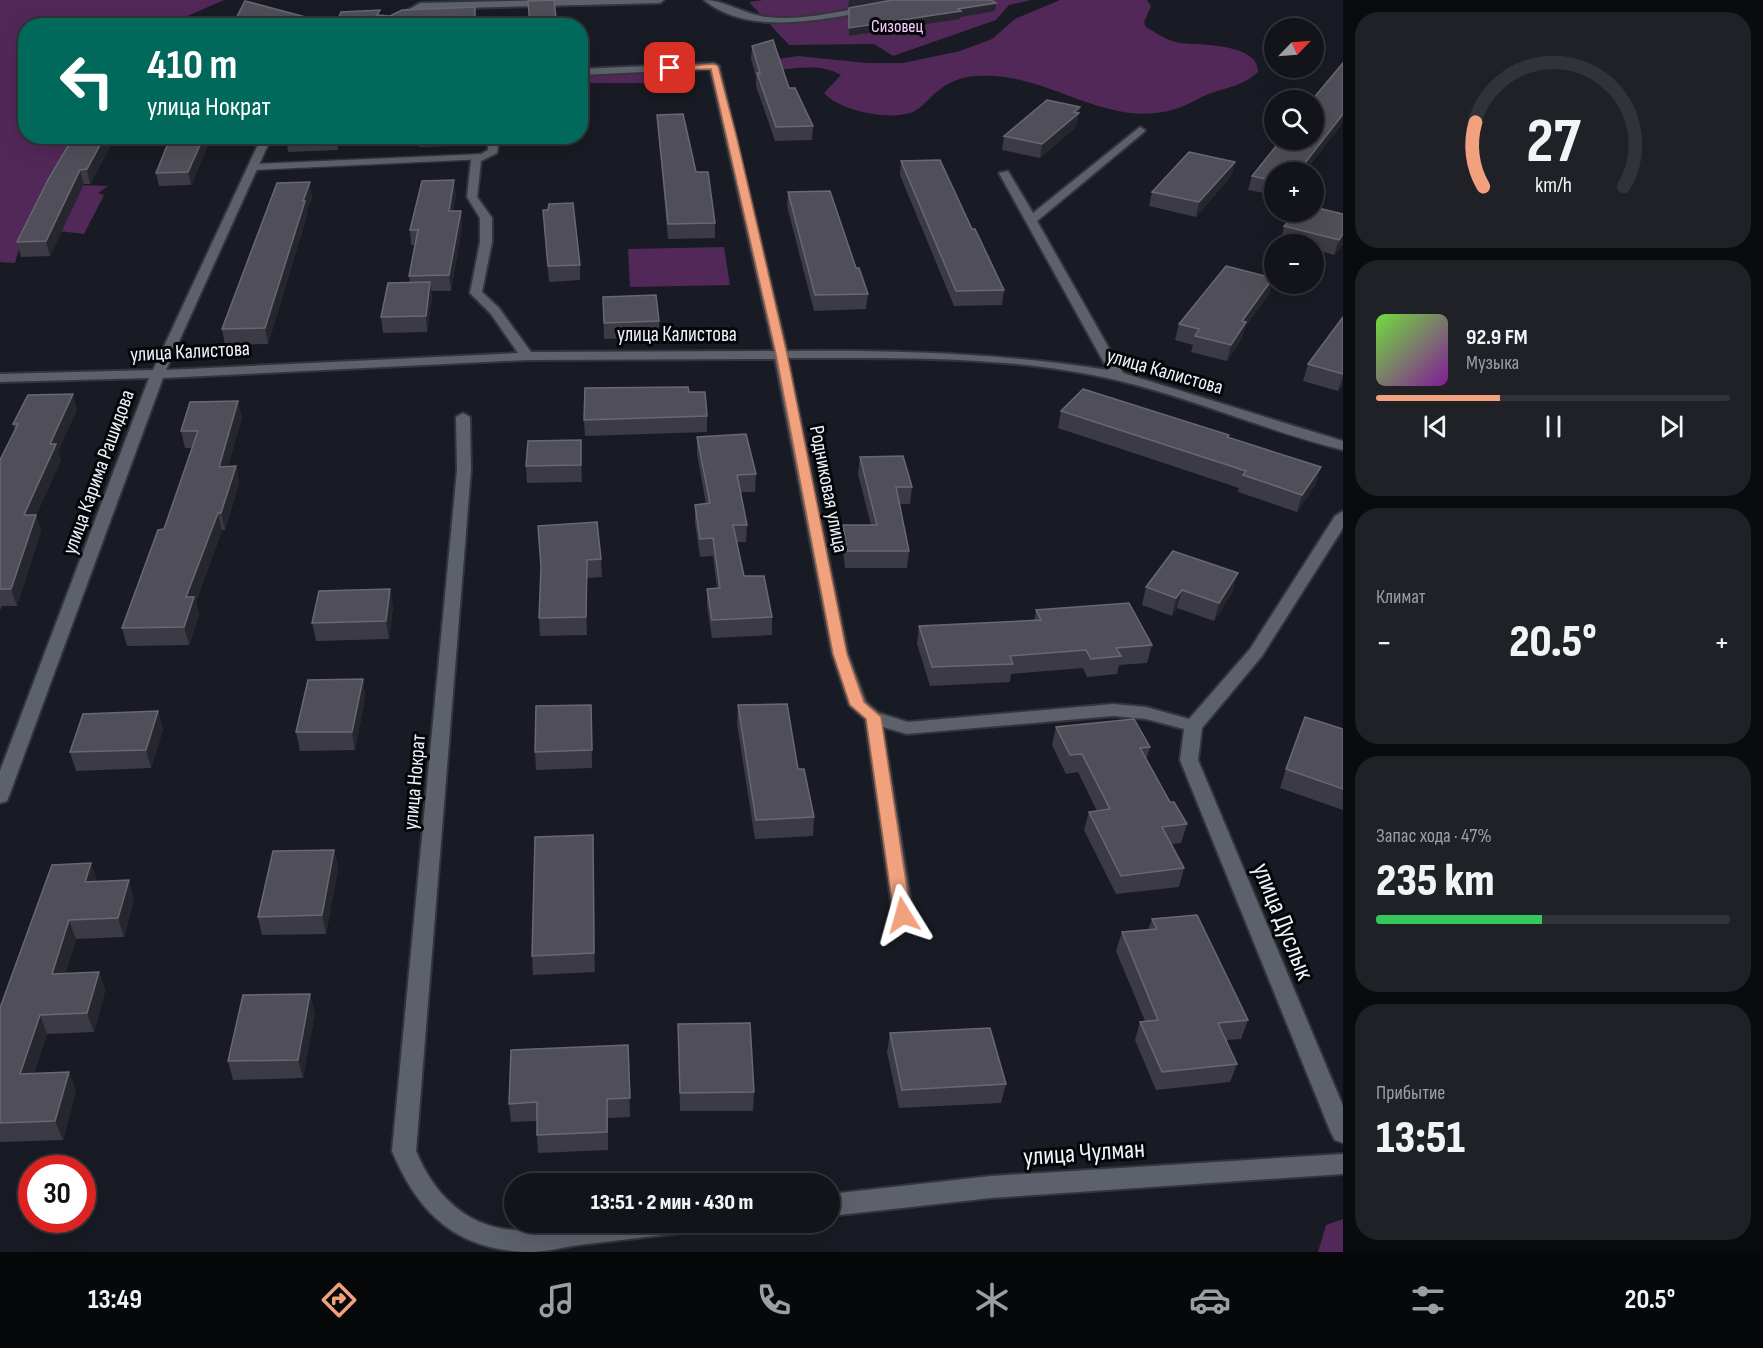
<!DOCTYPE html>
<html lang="ru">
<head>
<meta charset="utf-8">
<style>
	body { margin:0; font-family:"Sofia Sans Condensed",sans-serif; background:#1f2127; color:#f1f3f6; height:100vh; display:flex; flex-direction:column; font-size:22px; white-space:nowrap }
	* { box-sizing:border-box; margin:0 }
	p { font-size:20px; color:#9c9ea2 }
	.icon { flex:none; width:33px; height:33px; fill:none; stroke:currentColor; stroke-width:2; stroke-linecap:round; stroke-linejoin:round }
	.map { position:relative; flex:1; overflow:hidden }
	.side { display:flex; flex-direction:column; gap:12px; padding:12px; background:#0a0b0e; width:420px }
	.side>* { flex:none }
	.top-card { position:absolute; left:18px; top:18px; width:570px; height:126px; border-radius:24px; box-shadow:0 6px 24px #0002,0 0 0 2px #313339; background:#00695c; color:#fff; overflow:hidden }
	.needle { width:39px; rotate:65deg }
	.fabs { position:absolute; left:1264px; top:18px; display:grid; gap:12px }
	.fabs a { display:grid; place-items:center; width:60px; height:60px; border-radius:50%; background:#12141a; box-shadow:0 6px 24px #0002,0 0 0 2px #313339; font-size:30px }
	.speed { position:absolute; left:18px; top:1155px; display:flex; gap:12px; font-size:30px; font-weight:700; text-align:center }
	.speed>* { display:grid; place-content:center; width:78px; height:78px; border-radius:50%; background:#12141a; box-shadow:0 6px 24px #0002,0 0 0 2px #313339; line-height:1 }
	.speed .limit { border:9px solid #d22; background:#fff; color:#111 }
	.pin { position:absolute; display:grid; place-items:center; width:51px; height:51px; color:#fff; margin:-26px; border-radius:12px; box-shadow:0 3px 9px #0006 }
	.me { position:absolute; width:66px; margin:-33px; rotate:352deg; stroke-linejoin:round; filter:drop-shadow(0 0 4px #0008) }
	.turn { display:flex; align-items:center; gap:21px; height:126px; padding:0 30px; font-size:27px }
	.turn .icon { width:78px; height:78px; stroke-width:2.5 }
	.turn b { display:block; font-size:42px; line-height:51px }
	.big { font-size:45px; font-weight:800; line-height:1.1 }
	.side .widget { flex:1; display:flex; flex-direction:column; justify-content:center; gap:9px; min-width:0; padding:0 21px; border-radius:24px; background:#1f2127 }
	.side .dial { align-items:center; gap:0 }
	.dial svg { height:156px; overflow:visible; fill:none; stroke:#313339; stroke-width:7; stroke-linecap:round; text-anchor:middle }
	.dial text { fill:#f1f3f6; stroke:none }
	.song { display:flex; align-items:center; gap:18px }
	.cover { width:72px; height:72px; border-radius:9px; background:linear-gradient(135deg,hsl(100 70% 55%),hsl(290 70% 35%)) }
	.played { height:6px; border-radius:3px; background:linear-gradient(90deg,#f2a17e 35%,#313339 35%) }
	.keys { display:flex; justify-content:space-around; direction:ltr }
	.heat { display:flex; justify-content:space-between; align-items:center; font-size:33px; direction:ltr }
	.charge { height:9px; border-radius:4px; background:linear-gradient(90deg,#34c759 47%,#313339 0) }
	.trip { position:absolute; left:504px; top:1173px; width:336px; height:60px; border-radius:30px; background:#12141a; box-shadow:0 6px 24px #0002,0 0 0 2px #313339; font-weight:800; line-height:60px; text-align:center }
	.tabs { display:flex; height:96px; justify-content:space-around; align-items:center; background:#07080a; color:#9c9ea2 }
	.tabs .icon { width:42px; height:42px }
	.tabs .on { color:#f2a17e }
	.tabs b { font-size:27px; color:#f1f3f6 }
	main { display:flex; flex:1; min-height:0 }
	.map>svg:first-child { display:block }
	.green { fill:#522858 }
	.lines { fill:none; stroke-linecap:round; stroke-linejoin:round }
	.service-casing { stroke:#33353b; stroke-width:3 }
	.minor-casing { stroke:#33353b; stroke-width:4 }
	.service { fill:#5d616b; fill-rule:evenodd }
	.minor { fill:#5d616b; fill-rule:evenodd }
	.wall { fill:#3c3b45 }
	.shaded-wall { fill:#26262f }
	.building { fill:#504e58; stroke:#696871; stroke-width:1.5 }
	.route { fill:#f2a17e; stroke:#9d6952; stroke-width:1.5 }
	.labels { text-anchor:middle; stroke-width:6; stroke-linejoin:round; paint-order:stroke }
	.far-park-label { font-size:18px; fill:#f7ccfd; stroke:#050609 }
	.street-label { font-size:21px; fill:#eff2f8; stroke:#050609 }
	.near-street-label { font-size:26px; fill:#eff2f8; stroke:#050609 }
</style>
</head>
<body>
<main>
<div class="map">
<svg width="1343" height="1252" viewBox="0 0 1343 1252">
	<rect width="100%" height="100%" fill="#181b23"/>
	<g class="green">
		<polygon points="0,0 224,0 167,25 26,26 26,136 76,137 47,184 108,186 98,193 104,195 84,234 25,227 15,263 0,262"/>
		<polygon points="763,0 1031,0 1009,5 996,20 893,56 874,44 789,45 749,2"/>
		<path d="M1060,0H1147L1151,6L1144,22L1146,27C1156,33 1168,41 1180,43C1199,45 1259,43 1258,72C1245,85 1225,88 1209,94C1197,98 1187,106 1175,109C1112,129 1055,79 994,76C963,75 950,79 928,100C923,105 917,111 910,113C887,120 840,111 824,93L841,75C821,64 801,68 779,70L766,61L798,56L867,63H903L960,51L992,39L1015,19Z"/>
		<polygon points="641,72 676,75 676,78 646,83 581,83 581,73"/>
		<polygon points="724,247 730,285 630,287 628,249"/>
		<polygon points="1343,1219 1343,1252 1318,1252 1326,1225"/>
	</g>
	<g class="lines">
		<g class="service-casing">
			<polygon id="service" points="481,154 484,155 484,159 253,170 248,167 253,164"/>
		</g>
		<g class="minor-casing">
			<g id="minor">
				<polygon points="558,0 664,0 660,3 422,9 391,26 380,26 420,3"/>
				<path d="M704,0C725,0 745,15 767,17C801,21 836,12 870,6L874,9C866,14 853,14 843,16C799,23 741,31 704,0Z"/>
				<path d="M714,63L719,66L787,351C895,350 1001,353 1108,370L999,173L1008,171L1033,213L1140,127L1145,130L1144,132L1037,221L1123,373L1343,441V450C1266,431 1193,398 1116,380C1010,355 897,358 788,358L848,654L866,702L879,713L908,722L1113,704L1146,707L1189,719L1250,649L1335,516L1343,511V528L1262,656L1202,728L1198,760L1343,1106V1143L1335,1140L1331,1133L1180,760L1184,729L1146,719L1113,716L907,734L883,727L913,915L910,921L903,923L896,921L893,915L865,719L849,705L832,654L775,359L527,360L163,378L9,796L7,801L0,803V771L149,378L0,382V374L153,370L262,136H272L166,370L518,353L491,314L470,293L480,242V218L467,197L471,160L488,150L489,136H499L497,153L481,161L477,197L492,218V242L482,292L499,308L531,352L774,351L710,69L580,75V69Z"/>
				<path d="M463,413L470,417L471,470L416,1151C435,1198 473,1233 527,1230C544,1229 560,1224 577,1223C615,1219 654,1222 692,1222L689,1230L680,1233C646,1237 613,1241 579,1245C564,1247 549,1251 534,1252C459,1252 419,1216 392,1151L457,470L456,417Z"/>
				<polygon points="1343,1154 1343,1174 991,1198 830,1216 830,1194 991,1176"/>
			</g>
		</g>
		<use href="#service" class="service"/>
		<use href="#minor" class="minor"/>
	</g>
	<g class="wall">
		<polygon points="752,46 789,88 813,126 812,140 775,141 756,86 756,76 751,59"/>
		<polygon points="1080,107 1076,127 1040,158 1002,150 1004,136"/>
		<polygon points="657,115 696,172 715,223 715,238 668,239 658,128"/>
		<polygon points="116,136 90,184 84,184 50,256 21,257 17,242 49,178"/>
		<polygon points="212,136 191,185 159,186 156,173"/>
		<polygon points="286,136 342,136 338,150 288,152"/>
		<polygon points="418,136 450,136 450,146 419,147"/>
		<polygon points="901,161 972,229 1004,290 1002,305 954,306 900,175"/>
		<polygon points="1235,162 1231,176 1196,217 1149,206 1152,192"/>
		<polygon points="1275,172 1275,195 1248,190 1252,176"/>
		<polygon points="788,192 856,268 868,294 866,309 814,311 787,206"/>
		<polygon points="456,195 453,211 461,211 462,226 451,291 431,291 432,297 427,332 383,333 381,317 410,282 409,276 415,245 411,245 410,230"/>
		<polygon points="312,197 307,211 307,215 268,344 225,345 222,329"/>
		<polygon points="1343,214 1343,244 1334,255 1314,249 1314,244 1295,244 1281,241 1284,226"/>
		<polygon points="544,225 580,265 580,280 549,282"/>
		<polygon points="1273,278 1269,294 1245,327 1242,338 1227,361 1191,352 1193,345 1175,340 1179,324"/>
		<polygon points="603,297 659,321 659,337 604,339"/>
		<polygon points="1343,317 1343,384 1338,391 1303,381 1308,364"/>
		<polygon points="689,392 707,416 707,432 585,436 584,420"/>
		<polygon points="77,409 58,451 61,460 36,515 41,531 17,606 2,606 0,610 0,460 15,430 13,424"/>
		<polygon points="1061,411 1228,438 1316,484 1297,512 1238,492 1239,488 1058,428"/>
		<polygon points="242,417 228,466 236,466 239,483 225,530 222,530 196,602 199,615 189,645 127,646 122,628 164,529 192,448 185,448 181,431"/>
		<polygon points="697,437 756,474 755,492 741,492 747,525 746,542 737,542 744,576 772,617 772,635 712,638 707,606 707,589 717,588 713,556 700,557 695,523 695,505 706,504 697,454"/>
		<polygon points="581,440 582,482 527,483 526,466"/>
		<polygon points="860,457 912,487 910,504 900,504 909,551 907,568 845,568 842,543 843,525 871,525 858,474"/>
		<polygon points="538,526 601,559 602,577 587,578 587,635 540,636 539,618 541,567"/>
		<polygon points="1146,587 1233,591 1214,621 1177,608 1172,616 1142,605"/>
		<polygon points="390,589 393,607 389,639 316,641 312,623"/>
		<polygon points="1036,610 1152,645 1147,663 1119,665 1117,674 1087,677 1083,668 1011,674 1010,682 930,686 917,644 919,626 1034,621"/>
		<polygon points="363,679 365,697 355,750 300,751 296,732"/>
		<polygon points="591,705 592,768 536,770 535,752"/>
		<polygon points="738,705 798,769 814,817 813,836 755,839 737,724"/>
		<polygon points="158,711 163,729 151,768 76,771 70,752"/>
		<polygon points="1056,727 1150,747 1146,760 1170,802 1187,824 1181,843 1171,844 1184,868 1179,887 1116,894 1084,830 1089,812 1097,811 1078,772 1066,774 1052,745"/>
		<polygon points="1343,729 1343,810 1280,788 1286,769"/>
		<polygon points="334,850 338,868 326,934 262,935 258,917"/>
		<polygon points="594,854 595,972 533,975 532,956"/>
		<polygon points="97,881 134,899 124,937 76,939 65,974 99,972 105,991 94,1032 47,1034 34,1073 69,1072 76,1091 63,1140 0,1142 0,1008"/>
		<polygon points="1152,919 1248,1020 1241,1039 1226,1040 1237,1064 1230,1082 1156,1090 1135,1040 1140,1022 1145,1021 1116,951 1122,932 1148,930"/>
		<polygon points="315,1013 303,1078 233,1080 228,1061"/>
		<polygon points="678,1024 754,1092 753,1111 680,1111"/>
		<polygon points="890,1033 1006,1084 1001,1103 899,1108 887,1052"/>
		<polygon points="628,1045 630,1117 608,1118 608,1150 538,1153 537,1135 537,1121 511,1122 509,1104"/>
	</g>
	<g class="shaded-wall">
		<polygon points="849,0 895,0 848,7"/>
		<polygon points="996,3 995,11 960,17 960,19 849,36 849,28"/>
		<polygon points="306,17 307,26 281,26"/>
		<polygon points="1080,107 1076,127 1040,158 1042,144"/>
		<polygon points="1343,114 1343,123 1305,172 1298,172"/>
		<polygon points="105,136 116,136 90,184 87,169"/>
		<polygon points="204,136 212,136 191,185 188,172"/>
		<polygon points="336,136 342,136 338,150"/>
		<polygon points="1235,162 1231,176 1196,217 1199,202"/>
		<polygon points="80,170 84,184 50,256 46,241"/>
		<polygon points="454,180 456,195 450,226 449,211"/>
		<polygon points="310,182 312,197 307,211 307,215 268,344 265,328 303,201"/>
		<polygon points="461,211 462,226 451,291 449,275"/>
		<polygon points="1343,234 1343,244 1334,255 1339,240"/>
		<polygon points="1273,278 1269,294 1245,327 1242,338 1227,361 1231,345 1242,321"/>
		<polygon points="430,282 432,297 427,332 426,316"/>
		<polygon points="1343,376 1343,384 1338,391"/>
		<polygon points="73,394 77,409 58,451 61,460 36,515 41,531 17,606 11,589 24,515 50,444"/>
		<polygon points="238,401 242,417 223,484 219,467"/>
		<polygon points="581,440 582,457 582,482 581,465"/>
		<polygon points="236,466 239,483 225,530 221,513"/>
		<polygon points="1321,467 1316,484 1297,512 1302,495"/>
		<polygon points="218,513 222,530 196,602 199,615 189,645 184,627 186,597"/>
		<polygon points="587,560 587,635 586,617"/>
		<polygon points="1238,573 1233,591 1214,621 1219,603"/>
		<polygon points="390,589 393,607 389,639 386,621"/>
		<polygon points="1182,590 1177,608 1172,616 1176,598"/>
		<polygon points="363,679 365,697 355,750 352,732"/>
		<polygon points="158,711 163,729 151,768 146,750"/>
		<polygon points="593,835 594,854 595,972 594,953"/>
		<polygon points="334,850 338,868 326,934 322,915"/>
		<polygon points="91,863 98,882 85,882"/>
		<polygon points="129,880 134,899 124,937 118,918"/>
		<polygon points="69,920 76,939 60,993 52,974"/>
		<polygon points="99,972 105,991 94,1032 87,1013"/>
		<polygon points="310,994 315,1013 303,1078 298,1060"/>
		<polygon points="40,1015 47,1034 28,1092 20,1074"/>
		<polygon points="69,1072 76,1091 63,1140 55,1121"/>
	</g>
	<g class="building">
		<polygon points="554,0 557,26 530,26 528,1"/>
		<polygon points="892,0 991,0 996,3 958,9 961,11 849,28 849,8"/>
		<polygon points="245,1 306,17 281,26 232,26"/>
		<polygon points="475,7 475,26 335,26 341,12 380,10 377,15 390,16 402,10"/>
		<polygon points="773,40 789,88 795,88 813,126 776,127 757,73 760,73 752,46"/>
		<polygon points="1343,63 1343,114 1298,172 1275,172 1275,181 1252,176 1281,140 1314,140 1314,100 1312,100"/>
		<polygon points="1047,100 1080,107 1074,112 1079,113 1042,144 1004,136"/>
		<polygon points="683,114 696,172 708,172 715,223 668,224 657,115"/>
		<polygon points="74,136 105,136 87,169 80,170 46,241 17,242 49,178"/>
		<polygon points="171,136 204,136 188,172 156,173"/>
		<polygon points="286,136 322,136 286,138"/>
		<polygon points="1189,152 1235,162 1199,202 1152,192"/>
		<polygon points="940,160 972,229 975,229 1004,290 956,291 901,161"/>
		<polygon points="454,180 449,211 461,211 449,275 409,276 418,230 410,230 422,181"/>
		<polygon points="310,182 303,201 305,201 265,328 222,329 277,183"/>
		<polygon points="830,191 856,268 859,268 868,294 815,295 788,192"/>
		<polygon points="573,203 580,265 548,266 543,210 548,210 549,204"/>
		<polygon points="1314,207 1343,214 1343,234 1339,240 1284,226 1298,212 1314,212"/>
		<polygon points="1226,266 1273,278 1242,321 1246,322 1231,345 1195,336 1199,329 1179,324"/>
		<polygon points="430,282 426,316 381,317 388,283"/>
		<polygon points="656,295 659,321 604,323 603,297"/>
		<polygon points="1343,317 1343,374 1308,364"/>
		<polygon points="688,387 689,392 705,392 707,416 584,420 585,388"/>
		<polygon points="1083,389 1229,435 1227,437 1321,467 1302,495 1243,475 1246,471 1061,411"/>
		<polygon points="73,394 50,444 56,444 24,515 36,515 11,589 0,589 0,460 18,424 13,424 28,395"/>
		<polygon points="238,401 219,467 236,466 221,513 218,513 186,597 194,597 184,627 122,628 158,530 164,529 198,431 181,431 190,402"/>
		<polygon points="746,434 756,474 737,475 747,525 733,525 744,576 764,576 772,617 712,620 707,589 720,588 713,538 700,539 695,505 710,503 697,437"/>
		<polygon points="581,440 581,465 526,466 528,441"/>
		<polygon points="903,456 912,487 896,487 909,551 847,551 843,525 877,525 860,457"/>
		<polygon points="597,522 601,559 587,560 586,617 539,618 541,567 538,526"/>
		<polygon points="1173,551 1238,573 1219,603 1182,590 1176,598 1146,587"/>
		<polygon points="390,589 386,621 312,623 319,591"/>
		<polygon points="1129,603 1152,645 1116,648 1121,656 1091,659 1086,650 1010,656 1013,664 932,667 919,626 1041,620 1036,610"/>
		<polygon points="363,679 352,732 296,732 308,680"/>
		<polygon points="787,704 798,769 804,769 814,817 756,820 738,705"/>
		<polygon points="591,705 592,750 535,752 536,706"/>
		<polygon points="158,711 146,750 70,752 83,714"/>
		<polygon points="1305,717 1343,729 1343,789 1286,769"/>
		<polygon points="1134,719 1150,747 1140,748 1170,802 1174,802 1187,824 1162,827 1184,868 1121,876 1089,812 1110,809 1082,754 1070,755 1056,727"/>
		<polygon points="593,835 594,953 532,956 535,837"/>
		<polygon points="334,850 322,915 258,917 273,851"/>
		<polygon points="91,863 85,882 129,880 118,918 69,920 52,974 99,972 87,1013 40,1015 20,1074 69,1072 55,1121 0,1123 0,1008 52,865"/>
		<polygon points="1197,915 1248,1020 1218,1023 1237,1064 1162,1072 1140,1022 1158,1020 1122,932 1157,929 1152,919"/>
		<polygon points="310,994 298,1060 228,1061 243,995"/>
		<polygon points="750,1023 754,1092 680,1093 678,1024"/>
		<polygon points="990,1028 1006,1084 902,1090 890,1033"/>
		<polygon points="628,1045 630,1098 607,1099 607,1132 537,1135 537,1102 509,1104 511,1050"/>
	</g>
	<polygon class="route" points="714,64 718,66 737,139 787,354 847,654 864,702 881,717 911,915 909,919 897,919 894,915 866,719 850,705 833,654 776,354 711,69 670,70 666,68"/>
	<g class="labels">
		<g class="far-park-label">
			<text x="897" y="32">Сизовец</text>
		</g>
		<g class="street-label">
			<text x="677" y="341">улица Калистова</text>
			<text transform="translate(190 351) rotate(-3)" y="7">улица Калистова</text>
			<text transform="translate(1165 371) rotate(16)" y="7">улица Калистова</text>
			<text transform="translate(98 472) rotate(-70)" y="7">улица Карима Рашидова</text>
			<text transform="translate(829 489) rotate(79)" y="7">Родниковая улица</text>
			<text transform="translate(414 782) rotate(-85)" y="7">улица Нократ</text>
		</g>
		<g class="near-street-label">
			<text transform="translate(1284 921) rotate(68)" y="9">улица Дуслык</text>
			<text transform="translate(1084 1152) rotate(-4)" y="9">улица Чулман</text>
		</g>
	</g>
</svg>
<div class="fabs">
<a><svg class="needle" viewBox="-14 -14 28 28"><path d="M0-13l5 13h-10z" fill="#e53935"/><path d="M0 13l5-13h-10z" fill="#9c9ea2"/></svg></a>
<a><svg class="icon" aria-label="search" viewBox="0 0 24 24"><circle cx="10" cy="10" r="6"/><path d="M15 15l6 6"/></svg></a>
<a>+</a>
<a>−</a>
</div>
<div class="speed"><div class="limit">30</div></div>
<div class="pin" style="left:670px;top:68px;background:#d93025"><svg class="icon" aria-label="arrive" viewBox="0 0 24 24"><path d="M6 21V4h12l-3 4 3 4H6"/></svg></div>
<svg class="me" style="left:903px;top:915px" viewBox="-20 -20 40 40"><path d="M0-17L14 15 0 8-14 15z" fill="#f2a17e" stroke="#fff" stroke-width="4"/></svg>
<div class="trip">13:51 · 2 мин · 430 m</div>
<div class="top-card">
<div class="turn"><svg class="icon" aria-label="left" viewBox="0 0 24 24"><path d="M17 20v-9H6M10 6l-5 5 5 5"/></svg><div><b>410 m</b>улица Нократ</div></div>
</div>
</div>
<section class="side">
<div class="widget dial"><svg viewBox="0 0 100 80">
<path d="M14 69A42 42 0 1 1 86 69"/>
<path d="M14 69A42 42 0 0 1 10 36" stroke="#f2a17e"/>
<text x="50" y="56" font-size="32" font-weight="700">27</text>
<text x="50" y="72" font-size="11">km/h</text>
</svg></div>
<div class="widget">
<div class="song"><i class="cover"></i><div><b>92.9 FM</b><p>Музыка</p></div></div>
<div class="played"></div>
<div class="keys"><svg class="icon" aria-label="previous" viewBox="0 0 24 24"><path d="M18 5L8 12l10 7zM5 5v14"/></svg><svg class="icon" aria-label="pause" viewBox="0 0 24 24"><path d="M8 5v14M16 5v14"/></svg><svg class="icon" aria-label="next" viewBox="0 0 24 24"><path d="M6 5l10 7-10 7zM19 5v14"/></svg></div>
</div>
<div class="widget"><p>Климат</p>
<div class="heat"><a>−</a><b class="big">20.5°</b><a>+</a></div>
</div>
<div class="widget"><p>Запас хода · 47%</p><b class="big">235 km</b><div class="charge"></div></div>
<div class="widget"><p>Прибытие</p><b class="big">13:51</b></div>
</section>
</main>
<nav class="tabs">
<b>13:49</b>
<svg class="icon on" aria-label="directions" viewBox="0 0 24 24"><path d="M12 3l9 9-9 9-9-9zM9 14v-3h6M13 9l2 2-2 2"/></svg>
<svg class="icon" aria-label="music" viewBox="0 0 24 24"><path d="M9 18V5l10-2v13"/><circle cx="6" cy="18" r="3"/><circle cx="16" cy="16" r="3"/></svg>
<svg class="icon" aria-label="phone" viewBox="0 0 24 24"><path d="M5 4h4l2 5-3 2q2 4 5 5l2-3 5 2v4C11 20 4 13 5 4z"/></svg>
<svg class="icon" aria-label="climate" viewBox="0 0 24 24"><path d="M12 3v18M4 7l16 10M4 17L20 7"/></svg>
<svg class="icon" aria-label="car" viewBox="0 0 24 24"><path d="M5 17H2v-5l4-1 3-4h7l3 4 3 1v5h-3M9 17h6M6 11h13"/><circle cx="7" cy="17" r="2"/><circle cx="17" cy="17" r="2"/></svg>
<svg class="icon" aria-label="filters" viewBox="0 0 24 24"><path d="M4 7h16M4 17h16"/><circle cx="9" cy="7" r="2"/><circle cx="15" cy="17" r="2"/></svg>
<b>20.5°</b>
</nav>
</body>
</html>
